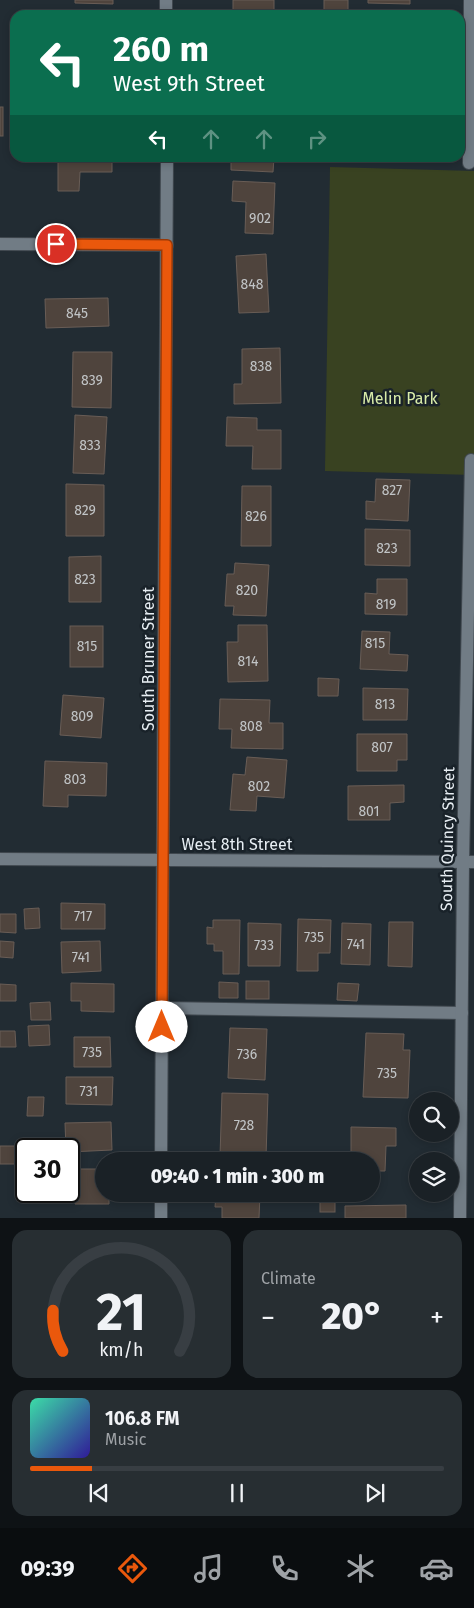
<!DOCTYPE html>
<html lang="en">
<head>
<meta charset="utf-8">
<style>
	body { margin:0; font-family:"Fira Sans",sans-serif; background:#272e32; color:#f1f3f6; height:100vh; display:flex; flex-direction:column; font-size:19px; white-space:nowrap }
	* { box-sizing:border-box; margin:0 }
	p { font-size:16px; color:#9fa3a7 }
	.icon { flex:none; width:28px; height:28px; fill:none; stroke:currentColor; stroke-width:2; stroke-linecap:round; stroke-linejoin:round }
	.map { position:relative; height:1218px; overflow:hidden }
	.details { display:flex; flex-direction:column; gap:12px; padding:12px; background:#0e1215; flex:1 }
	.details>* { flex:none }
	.top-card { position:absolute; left:10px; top:10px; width:455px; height:152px; border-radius:15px; box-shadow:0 2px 8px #0003,0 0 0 1px #383e43; background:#0b6e4f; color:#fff; overflow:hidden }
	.tools { position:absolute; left:409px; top:1092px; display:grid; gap:10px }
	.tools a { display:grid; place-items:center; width:50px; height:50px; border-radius:50%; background:#1a2126; box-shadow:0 2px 8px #0003,0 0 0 1px #383e43; font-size:25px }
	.speed { position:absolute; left:15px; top:1138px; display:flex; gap:10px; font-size:25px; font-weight:700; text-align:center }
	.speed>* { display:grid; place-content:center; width:65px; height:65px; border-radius:50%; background:#1a2126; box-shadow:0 2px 8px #0003,0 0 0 1px #383e43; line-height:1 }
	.speed .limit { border:2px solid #111; border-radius:8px; background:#fff; color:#111 }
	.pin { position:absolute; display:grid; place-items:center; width:42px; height:42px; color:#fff; margin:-21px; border:2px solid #fff; border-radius:50%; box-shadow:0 1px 5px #0007 }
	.me { position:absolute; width:55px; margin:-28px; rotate:0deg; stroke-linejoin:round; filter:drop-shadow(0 0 4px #0008) }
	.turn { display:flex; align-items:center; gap:18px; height:105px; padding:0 20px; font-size:22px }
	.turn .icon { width:65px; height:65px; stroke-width:2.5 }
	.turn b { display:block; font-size:35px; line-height:42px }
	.lanes { display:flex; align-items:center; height:48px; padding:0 20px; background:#0003; justify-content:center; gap:25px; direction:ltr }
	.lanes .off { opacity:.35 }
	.big { font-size:38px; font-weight:800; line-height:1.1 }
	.details .widget { flex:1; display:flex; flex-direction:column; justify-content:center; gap:8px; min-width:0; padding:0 18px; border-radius:15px; background:#272e32 }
	.details .dial { align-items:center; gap:0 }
	.dial svg { height:130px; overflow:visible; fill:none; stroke:#383e43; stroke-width:7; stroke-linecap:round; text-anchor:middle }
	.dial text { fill:#f1f3f6; stroke:none }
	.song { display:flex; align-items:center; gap:15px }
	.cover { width:60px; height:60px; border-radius:8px; background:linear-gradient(135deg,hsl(160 70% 55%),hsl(250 70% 35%)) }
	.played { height:5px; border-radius:2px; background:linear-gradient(90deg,#ea580c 15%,#383e43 15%) }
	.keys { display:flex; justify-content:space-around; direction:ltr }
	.heat { display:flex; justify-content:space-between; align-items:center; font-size:28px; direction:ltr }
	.details .tiles { flex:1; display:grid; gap:12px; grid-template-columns:1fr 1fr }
	.widget:last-child { grid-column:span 2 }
	.trip { position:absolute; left:95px; top:1152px; width:285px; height:50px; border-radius:25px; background:#1a2126; box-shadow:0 2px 8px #0003,0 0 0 1px #383e43; font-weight:800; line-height:50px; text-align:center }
	.tab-bar { display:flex; height:80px; justify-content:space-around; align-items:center; background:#0a0d0f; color:#9fa3a7 }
	.tab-bar .icon { width:35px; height:35px }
	.tab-bar .selected { color:#ea580c }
	.tab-bar b { font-size:22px; color:#f1f3f6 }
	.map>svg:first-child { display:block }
	.green { fill:#394221 }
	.building { fill:#4f443d; stroke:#695d56 }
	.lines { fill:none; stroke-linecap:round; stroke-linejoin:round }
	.lane-casing { stroke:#40484f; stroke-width:14 }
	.street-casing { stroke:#40484f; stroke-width:14 }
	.lane { stroke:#717c85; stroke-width:12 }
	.street { stroke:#717c85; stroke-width:12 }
	.route-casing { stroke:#983908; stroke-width:12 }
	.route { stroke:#ea580c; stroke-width:9 }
	.labels { text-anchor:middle; stroke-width:5; stroke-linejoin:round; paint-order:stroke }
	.number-label { font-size:14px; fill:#c1c4c6 }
	.park-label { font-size:16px; fill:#d9eca9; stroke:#192229 }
	.street-label { font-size:16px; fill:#e7eef3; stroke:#192229 }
</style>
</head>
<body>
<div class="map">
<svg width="474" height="1218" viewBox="0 0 474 1218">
	<rect width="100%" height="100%" fill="#222c33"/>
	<polygon class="green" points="330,167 474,171 474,475 325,471"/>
	<g class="building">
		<polygon points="75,0 113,0 113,4 75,3"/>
		<rect x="233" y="0" width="41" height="15"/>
		<polygon points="324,0 348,0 348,11 324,10"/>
		<polygon points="368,0 410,0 410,4 368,3"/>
		<rect x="0" y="107" width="3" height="29"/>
		<polygon points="58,158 112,158 112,172 80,172 79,191 58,191"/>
		<polygon points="231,158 274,158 273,172 231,170"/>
		<polygon points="233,181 275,183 273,234 245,233 246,202 232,201"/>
		<polygon points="266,254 269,312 239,313 236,256"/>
		<polygon points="108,298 109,326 46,328 45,299"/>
		<polygon points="280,348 281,403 234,404 234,384 242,384 242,349"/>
		<polygon points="73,352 112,352 111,408 72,407"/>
		<polygon points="75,415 107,417 104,474 73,473"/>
		<polygon points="227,417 257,418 257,430 281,430 281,469 252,469 253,446 226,446"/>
		<polygon points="376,479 410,480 408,521 366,519 366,501 375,502"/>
		<polygon points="66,484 104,485 104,536 66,536"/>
		<polygon points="242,486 271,486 271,546 241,546"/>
		<polygon points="365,529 410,530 410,566 365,565"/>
		<polygon points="101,556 101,602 69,602 69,557"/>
		<polygon points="235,563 269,565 266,616 233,615 234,606 225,606 227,574 234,574"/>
		<polygon points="377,579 407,579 407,615 365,614 365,593 377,594"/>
		<polygon points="238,625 267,625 268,681 228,682 227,642 238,642"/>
		<rect x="70" y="626" width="33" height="41"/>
		<polygon points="362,631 390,632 389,654 408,655 407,671 360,669"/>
		<polygon points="318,678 339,679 338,696 318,696"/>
		<polygon points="363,688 408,689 407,720 363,720"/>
		<polygon points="63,695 104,698 101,738 60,735"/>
		<polygon points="220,699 270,700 269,723 283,723 283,749 231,748 232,729 219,729"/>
		<polygon points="357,734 407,734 407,760 397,760 397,771 357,771"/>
		<polygon points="247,757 287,760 284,798 257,796 256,811 230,810 233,774 245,775"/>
		<polygon points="45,761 107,763 106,796 68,795 68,807 43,806"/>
		<polygon points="404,785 404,802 390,803 390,820 348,820 348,786"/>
		<polygon points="61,903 105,904 105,929 61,929"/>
		<polygon points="39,908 40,928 25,929 24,909"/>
		<polygon points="0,914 16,914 16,933 0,932"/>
		<polygon points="298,919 331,920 330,953 318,953 318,971 297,971"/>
		<polygon points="213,920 240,920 239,974 223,974 223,951 214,951 214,944 207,944 207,927 213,928"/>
		<polygon points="389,922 413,922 412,967 388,966"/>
		<polygon points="248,923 281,924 280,966 248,966"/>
		<polygon points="342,923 371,924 370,965 341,964"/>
		<polygon points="0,941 14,942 13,958 0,957"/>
		<polygon points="100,941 101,971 62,973 61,942"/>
		<rect x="246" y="981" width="23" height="18"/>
		<polygon points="219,982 238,983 238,998 219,998"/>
		<polygon points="71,983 114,984 114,1012 81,1011 81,1001 71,1001"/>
		<polygon points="338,983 359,984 357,1001 337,1000"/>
		<polygon points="0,984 16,985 16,1001 0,1001"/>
		<polygon points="50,1002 51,1020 31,1020 30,1003"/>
		<polygon points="49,1025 50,1045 29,1046 28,1026"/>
		<polygon points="230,1028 267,1029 265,1080 228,1078"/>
		<polygon points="0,1031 15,1031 16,1047 0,1047"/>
		<polygon points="366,1033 404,1034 403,1050 410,1050 408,1098 363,1097"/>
		<polygon points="74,1037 110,1037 111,1067 74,1067"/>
		<polygon points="66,1077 113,1077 112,1105 66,1104"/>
		<polygon points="222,1093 268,1094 266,1157 220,1156"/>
		<polygon points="28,1097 44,1097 43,1116 27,1116"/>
		<polygon points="111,1122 112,1150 69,1152 69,1149 66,1149 65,1123"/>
		<polygon points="351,1127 396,1128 396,1146 386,1146 385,1171 371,1171 371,1161 351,1161"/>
		<polygon points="28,1143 45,1144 45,1149 28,1149"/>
		<rect x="0" y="1146" width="18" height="18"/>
		<polygon points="69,1169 104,1169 104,1194 109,1194 109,1204 75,1204 75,1189 69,1189"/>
		<polygon points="216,1194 260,1194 259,1218 222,1218 222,1207 215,1207"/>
		<rect x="320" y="1194" width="15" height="18"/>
		<polygon points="406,1205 406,1218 345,1218 345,1206"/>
	</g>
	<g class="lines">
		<g class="lane-casing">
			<polyline id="lane" points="162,1008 462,1013"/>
		</g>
		<g class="street-casing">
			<g id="street">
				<polyline points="166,0 166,15"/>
				<polyline points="469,163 470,0"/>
				<polyline points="0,244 167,245"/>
				<polyline points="0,859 474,862"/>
				<polyline points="161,1161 167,158"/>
				<polyline points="161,1218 161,1194"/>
				<polyline points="460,1218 463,862 471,460"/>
			</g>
		</g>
		<use href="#lane" class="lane"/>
		<use href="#street" class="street"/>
	</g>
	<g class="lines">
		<g class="route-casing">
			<polyline id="route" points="56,244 167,245 162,1027"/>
		</g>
		<use href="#route" class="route"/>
	</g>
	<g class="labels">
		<g class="number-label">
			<text x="260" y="223">902</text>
			<text x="252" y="289">848</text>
			<text x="77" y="318">845</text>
			<text x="261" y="371">838</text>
			<text x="92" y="385">839</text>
			<text x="90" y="450">833</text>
			<text x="392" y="495">827</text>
			<text x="85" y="515">829</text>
			<text x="256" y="521">826</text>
			<text x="387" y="553">823</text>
			<text x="85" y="584">823</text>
			<text x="247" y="595">820</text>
			<text x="386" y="609">819</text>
			<text x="375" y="648">815</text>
			<text x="87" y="651">815</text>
			<text x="248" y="666">814</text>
			<text x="385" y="709">813</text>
			<text x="82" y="721">809</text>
			<text x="251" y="731">808</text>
			<text x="382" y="752">807</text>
			<text x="75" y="784">803</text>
			<text x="259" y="791">802</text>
			<text x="369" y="816">801</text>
			<text x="83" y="921">717</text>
			<text x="314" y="942">735</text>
			<text x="356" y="949">741</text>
			<text x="264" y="950">733</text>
			<text x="81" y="962">741</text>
			<text x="92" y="1057">735</text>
			<text x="247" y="1059">736</text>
			<text x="387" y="1078">735</text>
			<text x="89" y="1096">731</text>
			<text x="244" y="1130">728</text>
		</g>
		<g class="park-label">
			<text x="400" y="404">Melin Park</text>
		</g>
		<g class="street-label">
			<text transform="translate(148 659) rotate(-90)" y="6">South Bruner Street</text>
			<text transform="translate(447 839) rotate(-89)" y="6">South Quincy Street</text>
			<text x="237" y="850">West 8th Street</text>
		</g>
	</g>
</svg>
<div class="tools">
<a><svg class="icon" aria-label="search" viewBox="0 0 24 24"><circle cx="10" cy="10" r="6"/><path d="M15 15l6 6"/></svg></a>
<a><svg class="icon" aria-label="layers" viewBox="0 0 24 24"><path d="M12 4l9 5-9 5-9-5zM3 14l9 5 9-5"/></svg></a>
</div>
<div class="speed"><div class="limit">30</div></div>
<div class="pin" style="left:56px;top:244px;background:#d93025"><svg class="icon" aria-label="arrive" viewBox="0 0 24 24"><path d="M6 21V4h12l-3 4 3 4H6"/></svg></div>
<svg class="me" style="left:162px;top:1027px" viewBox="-20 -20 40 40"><circle r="19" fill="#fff"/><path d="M0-13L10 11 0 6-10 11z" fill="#ea580c"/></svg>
<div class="trip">09:40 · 1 min · 300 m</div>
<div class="top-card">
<div class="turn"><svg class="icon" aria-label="left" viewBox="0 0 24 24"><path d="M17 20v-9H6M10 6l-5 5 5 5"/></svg><div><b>260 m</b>West 9th Street</div></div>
<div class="lanes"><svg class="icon" aria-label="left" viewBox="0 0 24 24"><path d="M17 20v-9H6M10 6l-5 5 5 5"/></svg><svg class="icon off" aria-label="ahead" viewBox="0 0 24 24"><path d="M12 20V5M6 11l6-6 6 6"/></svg><svg class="icon off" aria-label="ahead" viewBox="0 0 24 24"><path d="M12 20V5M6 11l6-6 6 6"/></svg><svg class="icon off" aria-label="right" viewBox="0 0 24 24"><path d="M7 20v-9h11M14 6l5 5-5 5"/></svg></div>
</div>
</div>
<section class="details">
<div class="tiles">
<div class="widget dial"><svg viewBox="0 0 100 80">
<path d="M14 69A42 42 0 1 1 86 69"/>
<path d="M14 69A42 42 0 0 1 8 44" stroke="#ea580c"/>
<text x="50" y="56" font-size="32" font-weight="700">21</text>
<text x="50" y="72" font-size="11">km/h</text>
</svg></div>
<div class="widget"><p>Climate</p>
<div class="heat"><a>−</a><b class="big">20°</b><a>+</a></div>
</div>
<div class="widget">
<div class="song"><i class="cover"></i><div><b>106.8 FM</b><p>Music</p></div></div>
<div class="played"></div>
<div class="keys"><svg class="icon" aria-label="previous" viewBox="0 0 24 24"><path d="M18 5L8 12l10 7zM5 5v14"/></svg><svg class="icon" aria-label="pause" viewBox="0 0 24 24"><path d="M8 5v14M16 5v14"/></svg><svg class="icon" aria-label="next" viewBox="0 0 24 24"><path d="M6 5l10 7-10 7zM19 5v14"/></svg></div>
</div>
</div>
</section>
<nav class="tab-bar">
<b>09:39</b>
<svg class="icon selected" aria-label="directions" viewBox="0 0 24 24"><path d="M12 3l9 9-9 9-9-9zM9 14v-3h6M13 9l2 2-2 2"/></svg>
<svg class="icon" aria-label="music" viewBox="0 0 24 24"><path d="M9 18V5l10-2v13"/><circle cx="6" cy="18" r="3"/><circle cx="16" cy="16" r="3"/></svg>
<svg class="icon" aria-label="phone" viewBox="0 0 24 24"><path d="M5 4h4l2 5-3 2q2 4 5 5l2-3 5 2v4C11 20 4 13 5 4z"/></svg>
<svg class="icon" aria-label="climate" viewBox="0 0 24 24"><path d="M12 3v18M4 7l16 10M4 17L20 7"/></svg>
<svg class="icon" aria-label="car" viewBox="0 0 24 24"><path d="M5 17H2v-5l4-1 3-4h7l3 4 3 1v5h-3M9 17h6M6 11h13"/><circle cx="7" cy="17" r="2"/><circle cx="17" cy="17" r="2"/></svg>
</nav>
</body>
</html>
